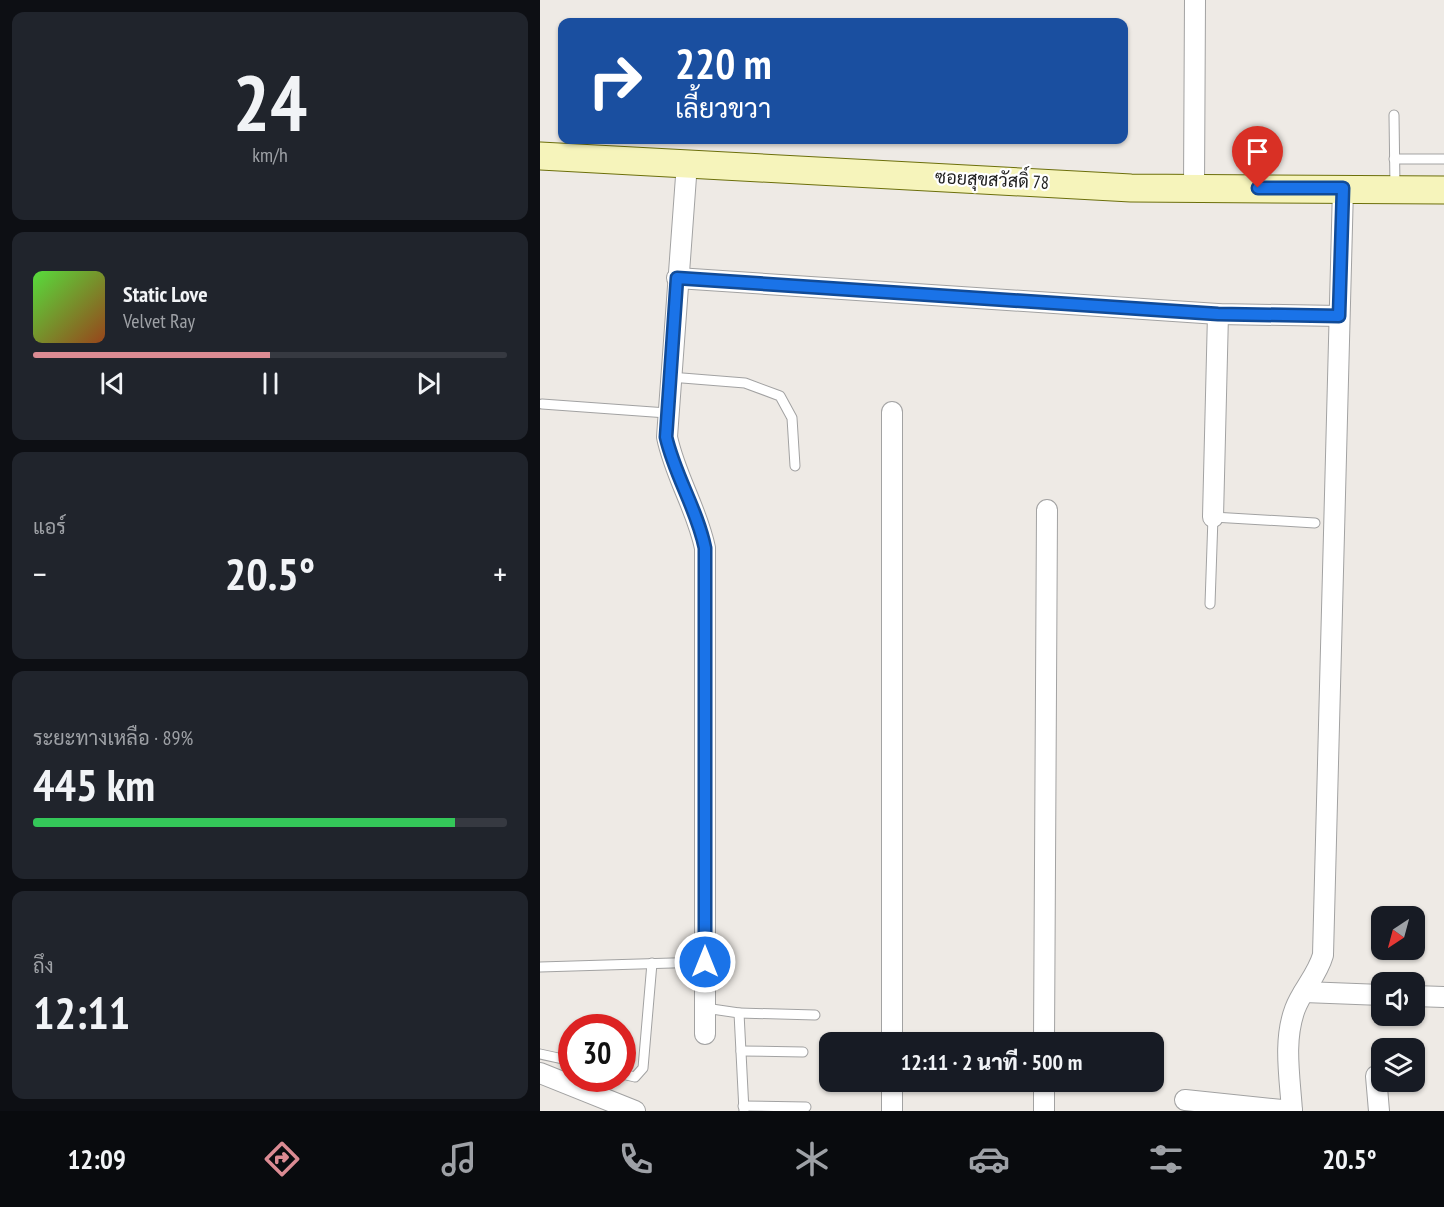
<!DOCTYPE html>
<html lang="th">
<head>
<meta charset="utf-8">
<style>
	body { margin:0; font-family:"PT Sans Narrow",Sarabun,sans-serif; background:#20242c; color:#f1f3f6; height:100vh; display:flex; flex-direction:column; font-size:22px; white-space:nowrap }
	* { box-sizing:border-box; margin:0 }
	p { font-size:20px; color:#9ea1a6 }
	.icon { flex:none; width:33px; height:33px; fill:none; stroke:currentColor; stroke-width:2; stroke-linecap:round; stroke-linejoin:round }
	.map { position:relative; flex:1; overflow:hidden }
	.side { display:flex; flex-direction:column; gap:12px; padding:12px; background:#0d0f14; width:540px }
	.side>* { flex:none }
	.guide { position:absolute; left:18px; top:18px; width:570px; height:126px; border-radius:12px; box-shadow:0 2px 4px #0004; background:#1a4fa0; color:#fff; overflow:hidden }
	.needle { width:39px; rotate:216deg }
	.tools { position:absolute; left:831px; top:906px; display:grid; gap:12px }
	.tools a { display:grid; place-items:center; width:54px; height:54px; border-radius:12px; background:#171b24; box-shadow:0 2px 4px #0004; font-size:30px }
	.speed { position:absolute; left:18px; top:1014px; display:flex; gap:12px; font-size:30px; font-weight:700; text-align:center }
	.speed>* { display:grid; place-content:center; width:78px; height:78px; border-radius:50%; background:#171b24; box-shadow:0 2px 4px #0004; line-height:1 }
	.speed .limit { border:9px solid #d22; background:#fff; color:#111 }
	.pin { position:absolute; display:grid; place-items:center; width:51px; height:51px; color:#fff; margin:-62px -26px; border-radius:50% 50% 50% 0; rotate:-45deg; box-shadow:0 0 6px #0007 }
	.pin .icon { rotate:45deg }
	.me { position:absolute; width:66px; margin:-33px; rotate:0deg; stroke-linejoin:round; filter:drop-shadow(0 0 4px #0008) }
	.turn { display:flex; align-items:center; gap:21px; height:126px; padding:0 18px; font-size:27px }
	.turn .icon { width:78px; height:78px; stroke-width:2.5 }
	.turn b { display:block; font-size:42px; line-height:51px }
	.big { font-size:45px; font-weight:800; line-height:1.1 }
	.side .widget { flex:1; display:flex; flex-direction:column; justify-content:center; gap:9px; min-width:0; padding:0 21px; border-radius:12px; background:#20242c }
	.side .dial { align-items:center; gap:0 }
	.dial b { font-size:78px; line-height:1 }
	.song { display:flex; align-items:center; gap:18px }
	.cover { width:72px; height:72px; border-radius:9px; background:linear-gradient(135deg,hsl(110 70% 55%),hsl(20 70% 35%)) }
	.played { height:6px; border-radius:3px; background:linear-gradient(90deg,#db8b93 50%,#363941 50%) }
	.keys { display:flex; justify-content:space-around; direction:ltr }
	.heat { display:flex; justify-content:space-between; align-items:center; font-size:33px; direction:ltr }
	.charge { height:9px; border-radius:4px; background:linear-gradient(90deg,#34c759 89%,#363941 0) }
	.trip { position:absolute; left:279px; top:1032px; width:345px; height:60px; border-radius:12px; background:#171b24; box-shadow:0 2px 4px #0004; font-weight:800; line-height:60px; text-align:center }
	.dock { display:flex; height:96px; justify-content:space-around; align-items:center; background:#090b0e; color:#9ea1a6 }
	.dock .icon { width:42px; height:42px }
	.dock .on { color:#db8b93 }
	.dock b { font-size:27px; color:#f1f3f6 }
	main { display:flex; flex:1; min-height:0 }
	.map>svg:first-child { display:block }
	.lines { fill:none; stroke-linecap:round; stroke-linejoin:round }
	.lane-casing { stroke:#a2a2a2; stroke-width:11 }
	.street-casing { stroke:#a2a2a2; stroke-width:22 }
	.secondary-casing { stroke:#6c6f0b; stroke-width:29 }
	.lane { stroke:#fff; stroke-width:9 }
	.street { stroke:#fff; stroke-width:20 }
	.secondary { stroke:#f6f4bb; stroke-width:27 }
	.route-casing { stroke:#114b97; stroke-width:15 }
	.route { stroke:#1a73e8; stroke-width:10 }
	.labels { text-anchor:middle; stroke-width:4.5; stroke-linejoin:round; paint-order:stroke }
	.street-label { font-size:18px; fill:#1e1e1e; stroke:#fff }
</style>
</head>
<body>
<main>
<section class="side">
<div class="widget dial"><b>24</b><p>km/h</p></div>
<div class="widget">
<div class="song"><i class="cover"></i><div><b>Static Love</b><p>Velvet Ray</p></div></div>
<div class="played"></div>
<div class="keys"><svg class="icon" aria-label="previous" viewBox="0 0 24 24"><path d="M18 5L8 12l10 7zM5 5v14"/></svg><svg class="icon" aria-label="pause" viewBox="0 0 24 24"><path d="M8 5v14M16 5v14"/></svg><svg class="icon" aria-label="next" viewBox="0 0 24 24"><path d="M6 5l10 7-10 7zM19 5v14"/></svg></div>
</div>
<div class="widget"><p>แอร์</p>
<div class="heat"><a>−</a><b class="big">20.5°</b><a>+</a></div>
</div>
<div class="widget"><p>ระยะทางเหลือ · 89%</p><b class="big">445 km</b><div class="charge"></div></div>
<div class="widget"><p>ถึง</p><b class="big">12:11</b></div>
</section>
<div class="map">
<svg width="904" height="1111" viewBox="0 0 904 1111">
	<rect width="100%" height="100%" fill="#eeeae5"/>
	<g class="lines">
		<g class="lane-casing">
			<g id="lane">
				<polyline points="854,115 855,187"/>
				<polyline points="854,159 904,159"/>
				<polyline points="130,377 205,383 240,396 252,418 255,466"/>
				<polyline points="2,404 127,413"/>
				<polyline points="670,604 673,517 775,523"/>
				<polyline points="0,967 165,962"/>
				<polyline points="165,1008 199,1013 204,1111"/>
				<polyline points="199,1013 275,1015"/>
				<polyline points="201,1051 263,1052"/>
				<polyline points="0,1054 32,1061"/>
				<polyline points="82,1074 95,1077 103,1068 112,963"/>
				<polyline points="203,1106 266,1107"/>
			</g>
		</g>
		<g class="street-casing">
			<g id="street">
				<path d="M147,163L127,437C135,476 157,509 165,548V1034"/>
				<polyline points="654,188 655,0"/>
				<polyline points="137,278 678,314 799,316"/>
				<polyline points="673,517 678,314"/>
				<polyline points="764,992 842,995"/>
				<polyline points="874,996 904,997"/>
				<polyline points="352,1042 352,412"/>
				<polyline points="504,1042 507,510"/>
				<polyline points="0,1073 95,1111"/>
				<polyline points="836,1076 839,1111"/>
				<polyline points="645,1100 752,1111"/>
				<polyline points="352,1111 352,1082"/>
				<polyline points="504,1111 504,1082"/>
				<path d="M752,1111C750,1078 743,1041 755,1009C762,990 777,976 783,955L803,188"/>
			</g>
		</g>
		<g class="secondary-casing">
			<polyline id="secondary" points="0,156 591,188 904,190"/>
		</g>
		<use href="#lane" class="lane"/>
		<use href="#street" class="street"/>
		<use href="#secondary" class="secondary"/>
	</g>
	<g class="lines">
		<g class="route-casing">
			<path id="route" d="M165,962V548C157,509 135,476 126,437L137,278L678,314L799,316L803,188H718"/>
		</g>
		<use href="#route" class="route"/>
	</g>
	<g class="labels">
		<g class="street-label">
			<text transform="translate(452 180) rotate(3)" y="6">ซอยสุขสวัสดิ์ 78</text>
		</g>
	</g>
</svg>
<div class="tools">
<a><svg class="needle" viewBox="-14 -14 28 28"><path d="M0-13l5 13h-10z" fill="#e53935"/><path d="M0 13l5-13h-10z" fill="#9ea1a6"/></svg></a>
<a><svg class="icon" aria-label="sound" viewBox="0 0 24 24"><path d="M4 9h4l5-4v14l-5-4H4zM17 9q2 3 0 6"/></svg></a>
<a><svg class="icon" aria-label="layers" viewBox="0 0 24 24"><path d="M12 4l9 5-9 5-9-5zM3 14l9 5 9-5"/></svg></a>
</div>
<div class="speed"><div class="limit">30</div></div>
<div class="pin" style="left:718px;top:188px;background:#d93025"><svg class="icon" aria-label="arrive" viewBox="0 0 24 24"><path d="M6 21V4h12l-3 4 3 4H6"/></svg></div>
<svg class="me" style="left:165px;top:962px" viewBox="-20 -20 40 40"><circle r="17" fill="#1a73e8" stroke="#fff" stroke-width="3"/><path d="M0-11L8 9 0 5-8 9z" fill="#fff"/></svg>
<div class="trip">12:11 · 2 นาที · 500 m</div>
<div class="guide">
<div class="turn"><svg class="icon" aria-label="right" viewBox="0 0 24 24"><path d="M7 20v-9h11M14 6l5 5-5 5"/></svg><div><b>220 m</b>เลี้ยวขวา</div></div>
</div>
</div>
</main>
<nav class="dock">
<b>12:09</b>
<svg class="icon on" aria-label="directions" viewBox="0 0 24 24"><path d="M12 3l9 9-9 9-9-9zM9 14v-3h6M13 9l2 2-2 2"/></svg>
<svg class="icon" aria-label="music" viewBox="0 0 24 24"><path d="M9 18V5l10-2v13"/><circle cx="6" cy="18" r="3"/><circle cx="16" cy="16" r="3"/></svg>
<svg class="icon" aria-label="phone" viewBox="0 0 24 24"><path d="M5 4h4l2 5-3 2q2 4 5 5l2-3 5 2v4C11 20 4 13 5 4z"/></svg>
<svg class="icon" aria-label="climate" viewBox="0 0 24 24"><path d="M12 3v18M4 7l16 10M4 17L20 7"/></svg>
<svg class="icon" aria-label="car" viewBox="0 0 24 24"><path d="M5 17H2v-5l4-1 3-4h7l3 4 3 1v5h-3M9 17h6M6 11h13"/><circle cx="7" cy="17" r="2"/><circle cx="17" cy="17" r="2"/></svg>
<svg class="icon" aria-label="filters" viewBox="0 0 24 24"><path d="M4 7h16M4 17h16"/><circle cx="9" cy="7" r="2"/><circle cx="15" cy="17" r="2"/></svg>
<b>20.5°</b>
</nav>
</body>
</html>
